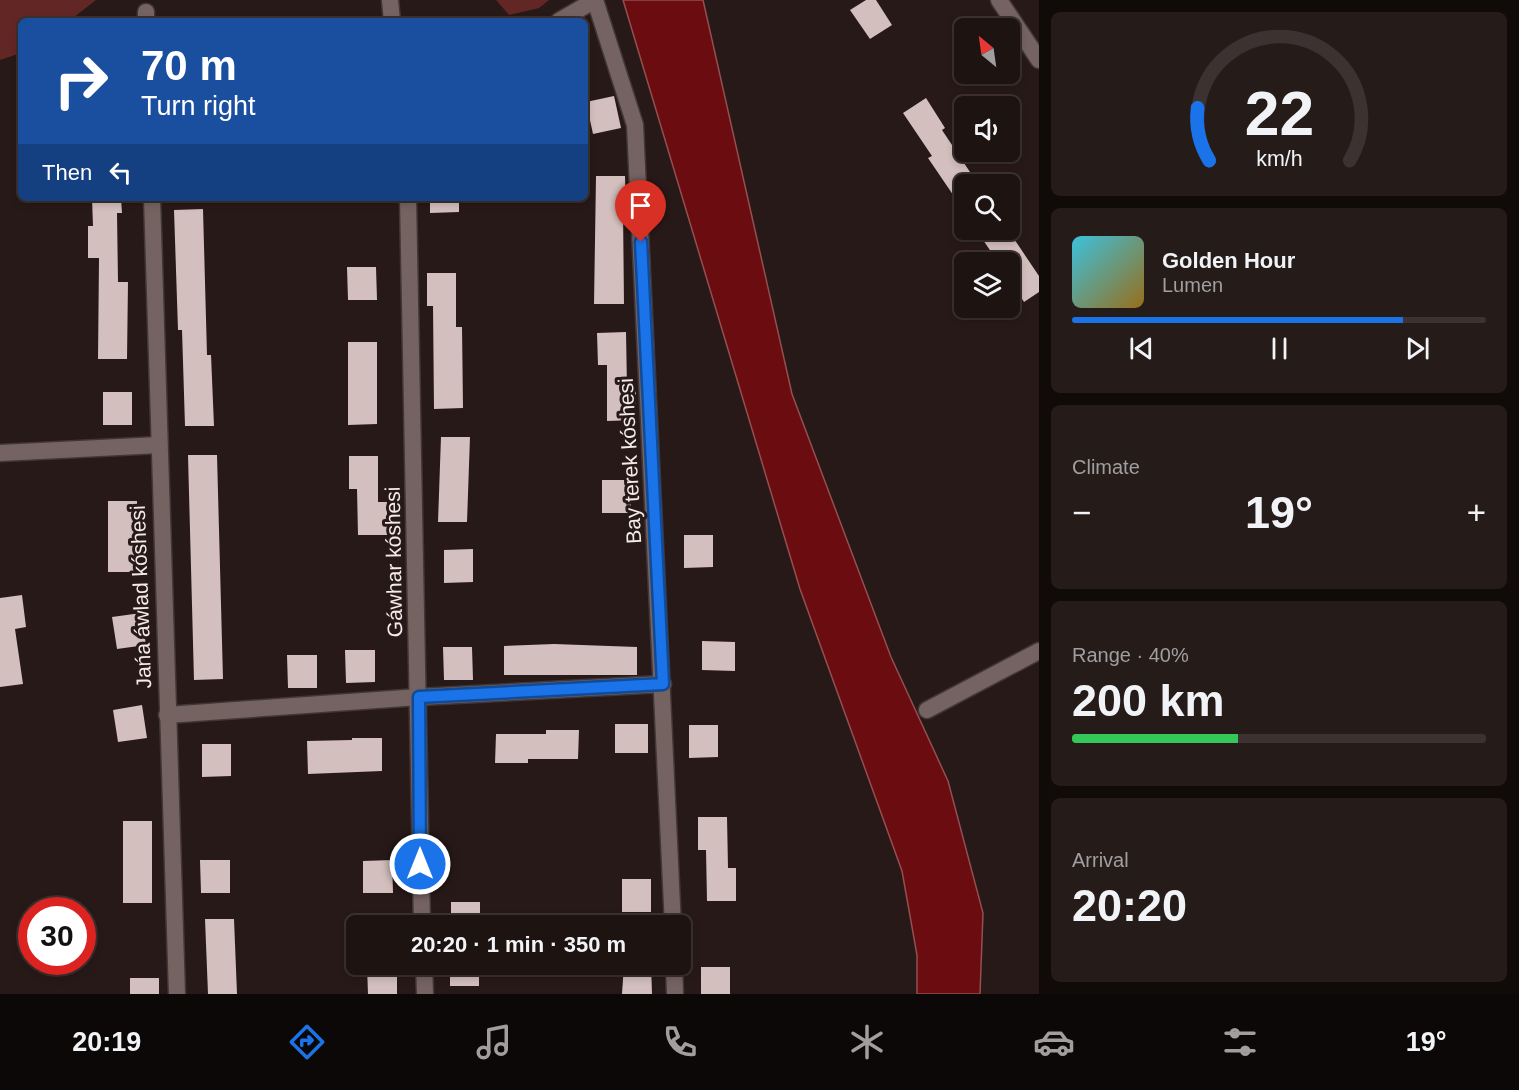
<!DOCTYPE html>
<html lang="en">
<head>
<meta charset="utf-8">
<style>
	body { margin:0; font-family:Helvetica,sans-serif; background:#251c1a; color:#f1f3f6; height:100vh; display:flex; flex-direction:column; font-size:22px; white-space:nowrap }
	* { box-sizing:border-box; margin:0 }
	p { font-size:20px; color:#a09e9f }
	.icon { flex:none; width:33px; height:33px; fill:none; stroke:currentColor; stroke-width:2; stroke-linecap:round; stroke-linejoin:round }
	.map { position:relative; flex:1; overflow:hidden }
	.sheet { display:flex; flex-direction:column; gap:12px; padding:12px; background:#100a09; width:480px }
	.sheet>* { flex:none }
	.guide { position:absolute; left:18px; top:18px; width:570px; height:183px; border-radius:9px; box-shadow:0 3px 9px #0003,0 0 0 2px #3b3231; background:#1a4fa0; color:#fff; overflow:hidden }
	.needle { width:39px; rotate:331deg }
	.buttons { position:absolute; left:954px; top:18px; display:grid; gap:12px }
	.buttons a { display:grid; place-items:center; width:66px; height:66px; border-radius:9px; background:#1d1311; box-shadow:0 3px 9px #0003,0 0 0 2px #3b3231; font-size:30px }
	.speed { position:absolute; left:18px; top:897px; display:flex; gap:12px; font-size:30px; font-weight:700; text-align:center }
	.speed>* { display:grid; place-content:center; width:78px; height:78px; border-radius:50%; background:#1d1311; box-shadow:0 3px 9px #0003,0 0 0 2px #3b3231; line-height:1 }
	.speed .limit { border:9px solid #d22; background:#fff; color:#111 }
	.pin { position:absolute; display:grid; place-items:center; width:51px; height:51px; color:#fff; margin:-62px -26px; border-radius:50% 50% 50% 0; rotate:-45deg; box-shadow:0 0 6px #0007 }
	.pin .icon { rotate:45deg }
	.me { position:absolute; width:66px; margin:-33px; rotate:0deg; stroke-linejoin:round; filter:drop-shadow(0 0 4px #0008) }
	.turn { display:flex; align-items:center; gap:21px; height:126px; padding:0 24px; font-size:27px }
	.turn .icon { width:78px; height:78px; stroke-width:2.5 }
	.turn b { display:block; font-size:42px; line-height:51px }
	.then { display:flex; align-items:center; height:57px; padding:0 24px; background:#0003; gap:12px; font-size:22px }
	.big { font-size:45px; font-weight:600; line-height:1.1 }
	.sheet .tile { flex:1; display:flex; flex-direction:column; justify-content:center; gap:9px; min-width:0; padding:0 21px; border-radius:9px; background:#251c1a }
	.sheet .dial { align-items:center; gap:0 }
	.dial svg { height:156px; overflow:visible; fill:none; stroke:#3b3231; stroke-width:7; stroke-linecap:round; text-anchor:middle }
	.dial text { fill:#f1f3f6; stroke:none }
	.song { display:flex; align-items:center; gap:18px }
	.cover { width:72px; height:72px; border-radius:9px; background:linear-gradient(135deg,hsl(190 70% 55%),hsl(40 70% 35%)) }
	.played { height:6px; border-radius:3px; background:linear-gradient(90deg,#1a73e8 80%,#3b3231 80%) }
	.keys { display:flex; justify-content:space-around; direction:ltr }
	.heat { display:flex; justify-content:space-between; align-items:center; font-size:33px; direction:ltr }
	.charge { height:9px; border-radius:4px; background:linear-gradient(90deg,#34c759 40%,#3b3231 0) }
	.trip { position:absolute; left:346px; top:915px; width:345px; height:60px; border-radius:9px; background:#1d1311; box-shadow:0 3px 9px #0003,0 0 0 2px #3b3231; font-weight:600; line-height:60px; text-align:center }
	.tabs { display:flex; height:96px; justify-content:space-around; align-items:center; background:#0c0807; color:#a09e9f }
	.tabs .icon { width:42px; height:42px }
	.tabs .active { color:#1a73e8 }
	.tabs b { font-size:27px; color:#f1f3f6 }
	main { display:flex; flex:1; min-height:0 }
	.map>svg:first-child { display:block }
	.green { fill:#622724 }
	.water { fill:#6a0c10; stroke:#934f51; stroke-width:1.5 }
	.building { fill:#d3bfbd }
	.lines { fill:none; stroke-linecap:round; stroke-linejoin:round }
	.minor-casing { stroke:#413736; stroke-width:19 }
	.minor { stroke:#756361; stroke-width:16 }
	.route-casing { stroke:#114b97; stroke-width:15 }
	.route { stroke:#1a73e8; stroke-width:10 }
	.labels { text-anchor:middle; stroke-width:6; stroke-linejoin:round; paint-order:stroke }
	.street-label { font-size:21px; fill:#f4eae9; stroke:#271917 }
</style>
</head>
<body>
<main>
<div class="map">
<svg width="1039" height="994" viewBox="0 0 1039 994">
	<rect width="100%" height="100%" fill="#271917"/>
	<g class="green">
		<polygon points="0,0 96,0 69,21 21,21 21,53 0,60"/>
		<polygon points="496,0 549,0 539,8 509,15"/>
	</g>
	<polygon class="water" points="623,0 703,0 792,394 891,657 948,781 983,913 980,994 917,994 917,955 902,871 800,589"/>
	<g class="building">
		<polygon points="866,0 876,0 892,25 870,39 850,10"/>
		<polygon points="614,96 621,128 593,134 586,102"/>
		<polygon points="926,98 945,128 942,130 978,184 964,184 964,211 928,158 932,156 903,113"/>
		<polygon points="596,176 625,176 626,209 623,209 624,304 594,304"/>
		<polygon points="92,198 121,198 122,213 117,213 118,282 128,282 127,359 98,359 99,258 88,258 88,226 93,226"/>
		<polygon points="430,198 459,198 459,212 430,213"/>
		<polygon points="203,209 207,355 211,355 214,426 185,426 182,330 178,330 174,210"/>
		<polygon points="986,230 1008,230 1039,276 1039,292 1024,302 1010,280 1010,262 998,262 979,234"/>
		<polygon points="347,267 376,267 377,300 348,300"/>
		<polygon points="427,273 456,273 456,327 462,327 463,408 434,409 433,306 427,306"/>
		<polygon points="626,332 627,388 636,388 636,420 607,421 607,365 598,365 597,333"/>
		<polygon points="348,342 377,342 377,424 348,425"/>
		<rect x="103" y="392" width="29" height="33"/>
		<polygon points="441,437 470,437 467,522 438,522"/>
		<polygon points="188,455 217,455 223,679 194,680"/>
		<polygon points="349,456 378,456 378,502 387,502 387,535 358,535 357,489 349,489"/>
		<rect x="602" y="480" width="29" height="33"/>
		<rect x="108" y="501" width="29" height="71"/>
		<polygon points="684,535 713,535 713,567 684,568"/>
		<polygon points="473,549 473,582 444,583 444,550"/>
		<polygon points="22,595 26,627 15,629 23,684 0,687 0,598"/>
		<polygon points="141,613 146,645 117,649 112,617"/>
		<polygon points="702,641 735,642 735,671 702,670"/>
		<polygon points="554,644 637,647 637,675 504,675 504,646"/>
		<polygon points="443,647 472,647 473,680 444,680"/>
		<polygon points="345,650 375,650 375,682 346,683"/>
		<polygon points="287,655 317,655 317,688 288,688"/>
		<polygon points="142,705 147,738 118,742 113,710"/>
		<rect x="615" y="724" width="33" height="29"/>
		<polygon points="689,725 718,725 718,757 689,758"/>
		<polygon points="546,730 579,730 578,759 528,759 528,763 495,763 496,734 546,734"/>
		<polygon points="352,738 382,738 382,771 308,774 307,741 352,740"/>
		<polygon points="202,744 231,744 231,776 202,777"/>
		<polygon points="698,817 727,817 728,868 736,868 736,901 707,901 706,850 698,850"/>
		<rect x="123" y="821" width="29" height="82"/>
		<polygon points="200,860 230,860 230,893 201,893"/>
		<polygon points="392,860 393,893 363,893 363,861"/>
		<rect x="622" y="879" width="29" height="33"/>
		<rect x="451" y="902" width="29" height="24"/>
		<polygon points="205,919 234,919 237,994 208,994"/>
		<rect x="450" y="964" width="29" height="22"/>
		<polygon points="624,964 651,964 652,994 622,994"/>
		<polygon points="367,966 397,966 397,994 368,994"/>
		<rect x="701" y="967" width="29" height="27"/>
		<rect x="130" y="978" width="29" height="16"/>
	</g>
	<g class="lines">
		<g class="minor-casing">
			<g id="minor">
				<polyline points="390,0 392,21"/>
				<polyline points="999,0 1039,60"/>
				<polyline points="146,12 146,21"/>
				<polyline points="559,21 595,0 635,125 673,926"/>
				<polyline points="152,198 177,994"/>
				<polyline points="408,198 422,926"/>
				<polyline points="0,453 159,445"/>
				<polyline points="927,710 1039,651"/>
				<polyline points="167,715 419,697 663,684"/>
				<polyline points="424,964 425,994"/>
				<polyline points="674,964 675,994"/>
			</g>
		</g>
		<use href="#minor" class="minor"/>
	</g>
	<g class="lines">
		<g class="route-casing">
			<polyline id="route" points="420,864 419,697 663,684 641,242"/>
		</g>
		<use href="#route" class="route"/>
	</g>
	<g class="labels">
		<g class="street-label">
			<text transform="translate(630 461) rotate(-93)" y="7">Bay terek kóshesi</text>
			<text transform="translate(394 562) rotate(-91)" y="7">Gáwhar kóshesi</text>
			<text transform="translate(141 597) rotate(-92)" y="7">Jańa áwlad kóshesi</text>
		</g>
	</g>
</svg>
<div class="buttons">
<a><svg class="needle" viewBox="-14 -14 28 28"><path d="M0-13l5 13h-10z" fill="#e53935"/><path d="M0 13l5-13h-10z" fill="#a09e9f"/></svg></a>
<a><svg class="icon" aria-label="sound" viewBox="0 0 24 24"><path d="M4 9h4l5-4v14l-5-4H4zM17 9q2 3 0 6"/></svg></a>
<a><svg class="icon" aria-label="search" viewBox="0 0 24 24"><circle cx="10" cy="10" r="6"/><path d="M15 15l6 6"/></svg></a>
<a><svg class="icon" aria-label="layers" viewBox="0 0 24 24"><path d="M12 4l9 5-9 5-9-5zM3 14l9 5 9-5"/></svg></a>
</div>
<div class="speed"><div class="limit">30</div></div>
<div class="pin" style="left:641px;top:242px;background:#d93025"><svg class="icon" aria-label="arrive" viewBox="0 0 24 24"><path d="M6 21V4h12l-3 4 3 4H6"/></svg></div>
<svg class="me" style="left:420px;top:864px" viewBox="-20 -20 40 40"><circle r="17" fill="#1a73e8" stroke="#fff" stroke-width="3"/><path d="M0-11L8 9 0 5-8 9z" fill="#fff"/></svg>
<div class="trip">20:20 · 1 min · 350 m</div>
<div class="guide">
<div class="turn"><svg class="icon" aria-label="right" viewBox="0 0 24 24"><path d="M7 20v-9h11M14 6l5 5-5 5"/></svg><div><b>70 m</b>Turn right</div></div>
<div class="then">Then<svg class="icon" aria-label="left" viewBox="0 0 24 24"><path d="M17 20v-9H6M10 6l-5 5 5 5"/></svg></div>
</div>
</div>
<section class="sheet">
<div class="tile dial"><svg viewBox="0 0 100 80">
<path d="M14 69A42 42 0 1 1 86 69"/>
<path d="M14 69A42 42 0 0 1 8 42" stroke="#1a73e8"/>
<text x="50" y="56" font-size="32" font-weight="700">22</text>
<text x="50" y="72" font-size="11">km/h</text>
</svg></div>
<div class="tile">
<div class="song"><i class="cover"></i><div><b>Golden Hour</b><p>Lumen</p></div></div>
<div class="played"></div>
<div class="keys"><svg class="icon" aria-label="previous" viewBox="0 0 24 24"><path d="M18 5L8 12l10 7zM5 5v14"/></svg><svg class="icon" aria-label="pause" viewBox="0 0 24 24"><path d="M8 5v14M16 5v14"/></svg><svg class="icon" aria-label="next" viewBox="0 0 24 24"><path d="M6 5l10 7-10 7zM19 5v14"/></svg></div>
</div>
<div class="tile"><p>Climate</p>
<div class="heat"><a>−</a><b class="big">19°</b><a>+</a></div>
</div>
<div class="tile"><p>Range · 40%</p><b class="big">200 km</b><div class="charge"></div></div>
<div class="tile"><p>Arrival</p><b class="big">20:20</b></div>
</section>
</main>
<nav class="tabs">
<b>20:19</b>
<svg class="icon active" aria-label="directions" viewBox="0 0 24 24"><path d="M12 3l9 9-9 9-9-9zM9 14v-3h6M13 9l2 2-2 2"/></svg>
<svg class="icon" aria-label="music" viewBox="0 0 24 24"><path d="M9 18V5l10-2v13"/><circle cx="6" cy="18" r="3"/><circle cx="16" cy="16" r="3"/></svg>
<svg class="icon" aria-label="phone" viewBox="0 0 24 24"><path d="M5 4h4l2 5-3 2q2 4 5 5l2-3 5 2v4C11 20 4 13 5 4z"/></svg>
<svg class="icon" aria-label="climate" viewBox="0 0 24 24"><path d="M12 3v18M4 7l16 10M4 17L20 7"/></svg>
<svg class="icon" aria-label="car" viewBox="0 0 24 24"><path d="M5 17H2v-5l4-1 3-4h7l3 4 3 1v5h-3M9 17h6M6 11h13"/><circle cx="7" cy="17" r="2"/><circle cx="17" cy="17" r="2"/></svg>
<svg class="icon" aria-label="filters" viewBox="0 0 24 24"><path d="M4 7h16M4 17h16"/><circle cx="9" cy="7" r="2"/><circle cx="15" cy="17" r="2"/></svg>
<b>19°</b>
</nav>
</body>
</html>
